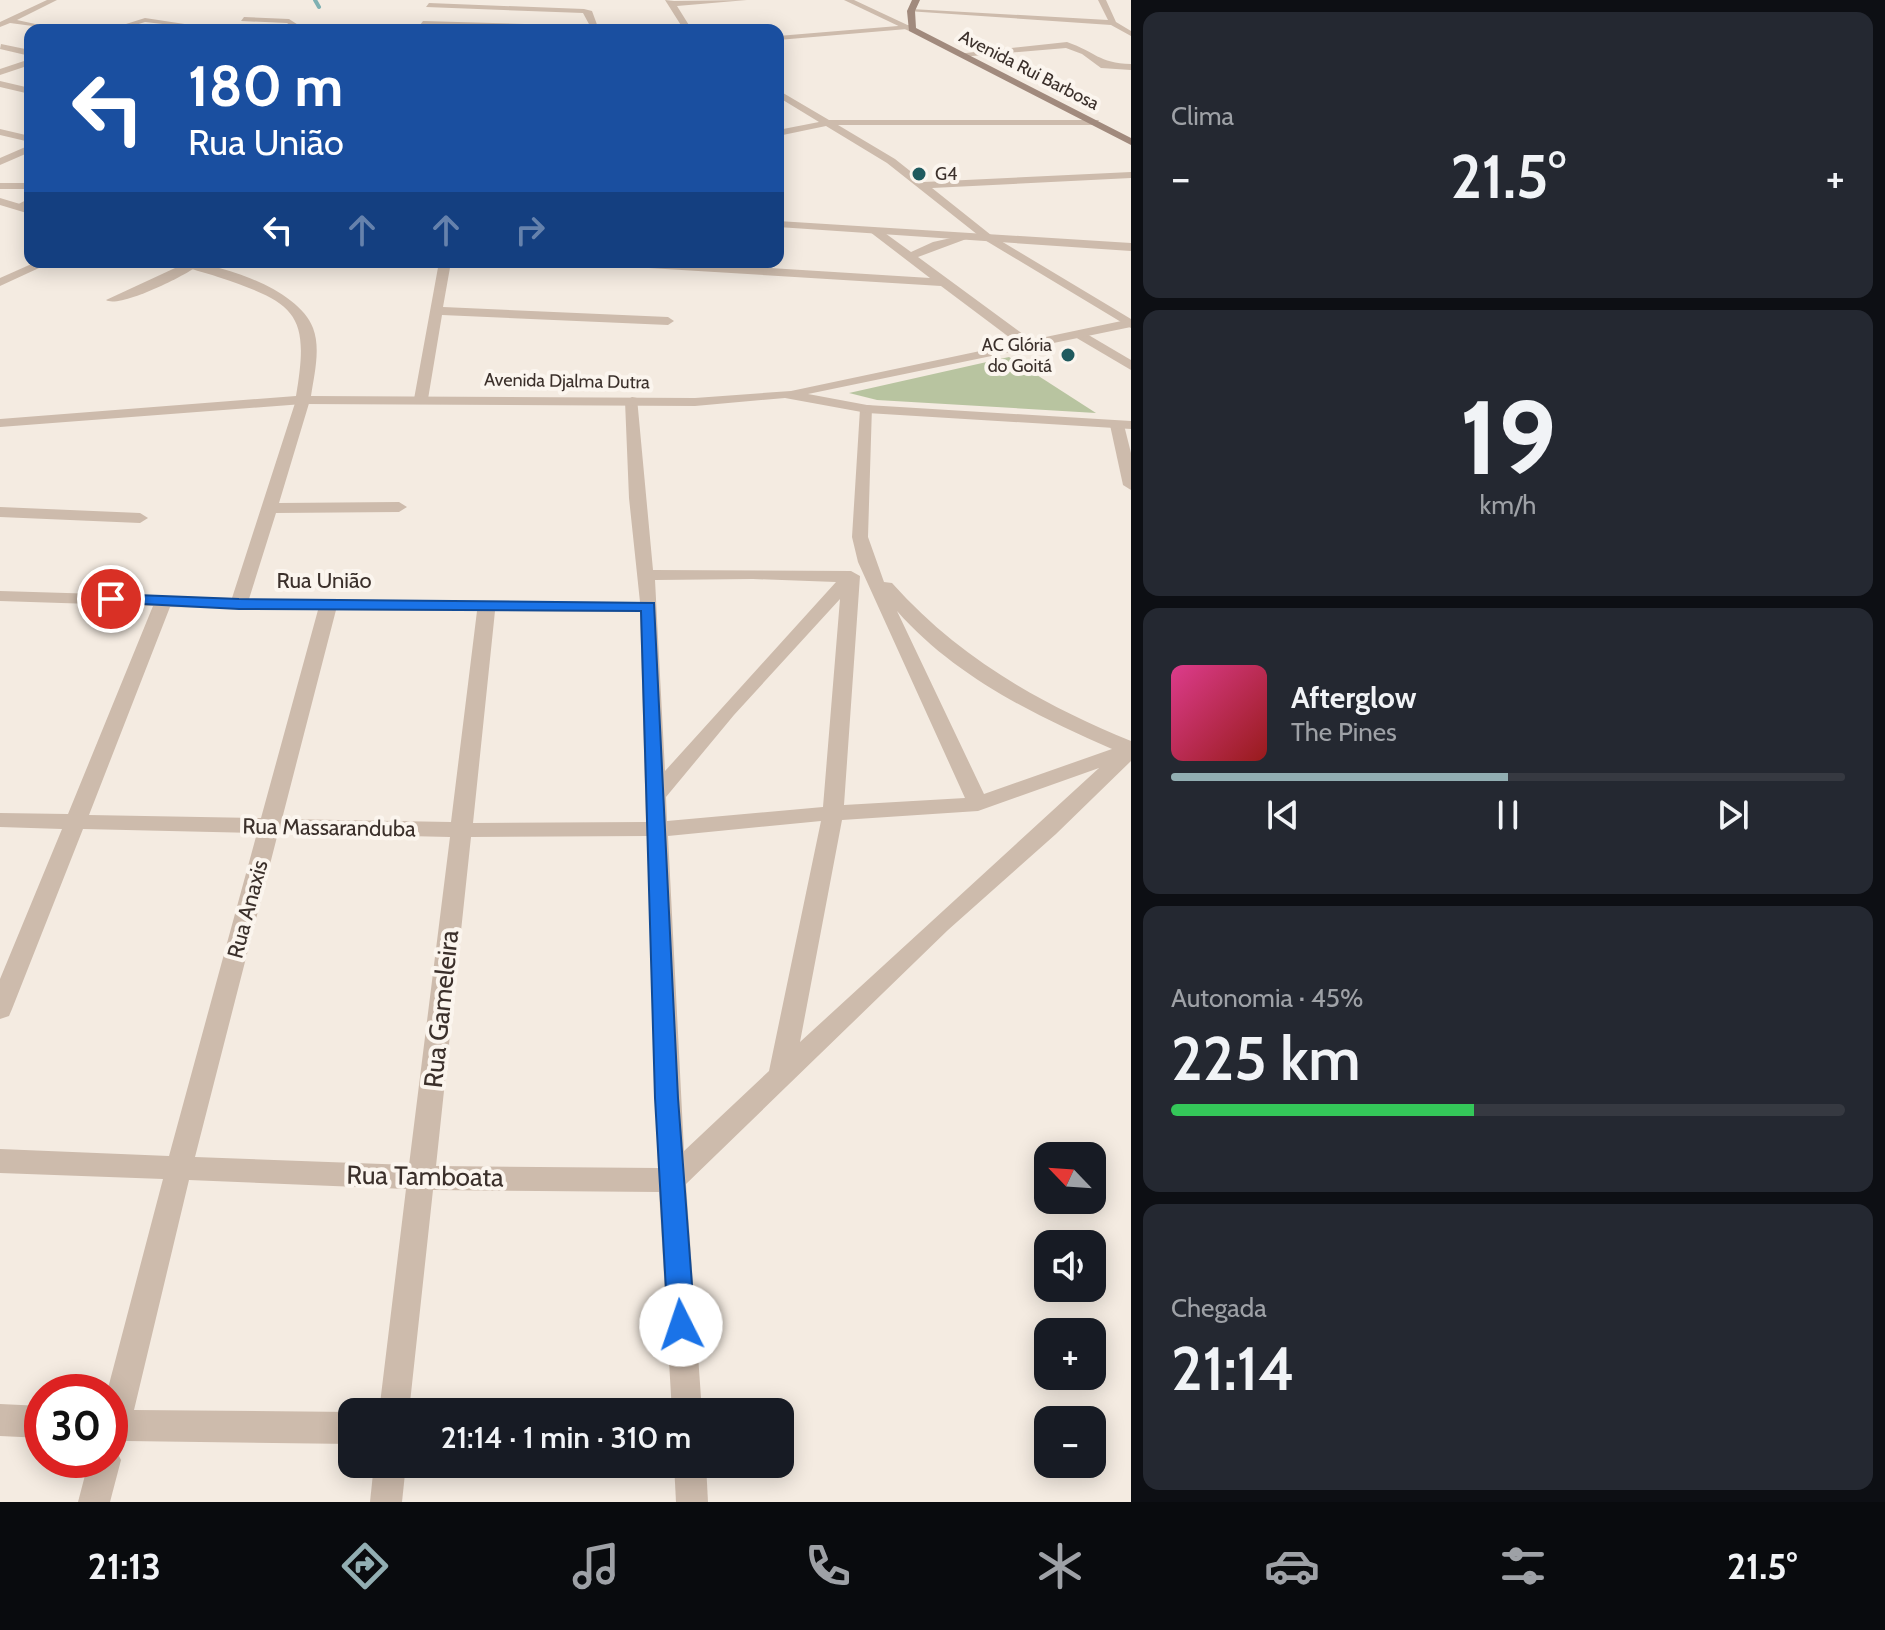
<!DOCTYPE html>
<html lang="pt">
<head>
<meta charset="utf-8">
<style>
	body { margin:0; font-family:Cabin,sans-serif; background:#242831; color:#f1f3f6; height:100vh; display:flex; flex-direction:column; font-size:30px; white-space:nowrap }
	* { box-sizing:border-box; margin:0 }
	p { font-size:26px; color:#9ea1a6 }
	.icon { flex:none; width:44px; height:44px; fill:none; stroke:currentColor; stroke-width:2; stroke-linecap:round; stroke-linejoin:round }
	.map { position:relative; flex:1; overflow:hidden }
	.panel { display:flex; flex-direction:column; gap:12px; padding:12px; background:#0d0f14; width:754px }
	.panel>* { flex:none }
	.banner { position:absolute; left:24px; top:24px; width:760px; height:244px; border-radius:16px; box-shadow:0 4px 20px #0003; background:#1a4fa0; color:#fff; overflow:hidden }
	.needle { width:52px; rotate:295deg }
	.tools { position:absolute; left:1034px; top:1142px; display:grid; gap:16px }
	.tools a { display:grid; place-items:center; width:72px; height:72px; border-radius:16px; background:#171b24; box-shadow:0 4px 20px #0003; font-size:40px }
	.speed { position:absolute; left:24px; top:1374px; display:flex; gap:16px; font-size:40px; font-weight:700; text-align:center }
	.speed>* { display:grid; place-content:center; width:104px; height:104px; border-radius:50%; background:#171b24; box-shadow:0 4px 20px #0003; line-height:1 }
	.speed .limit { border:12px solid #d22; background:#fff; color:#111 }
	.pin { position:absolute; display:grid; place-items:center; width:68px; height:68px; color:#fff; margin:-34px; border:4px solid #fff; border-radius:50%; box-shadow:0 2px 8px #0007 }
	.me { position:absolute; width:88px; margin:-44px; rotate:356deg; stroke-linejoin:round; filter:drop-shadow(0 0 6px #0008) }
	.turn { display:flex; align-items:center; gap:28px; height:168px; padding:0 32px; font-size:36px }
	.turn .icon { width:104px; height:104px; stroke-width:2.5 }
	.turn b { display:block; font-size:56px; line-height:68px }
	.lanes { display:flex; align-items:center; height:76px; padding:0 32px; background:#0003; justify-content:center; gap:40px; direction:ltr }
	.lanes .off { opacity:.35 }
	.big { font-size:60px; font-weight:600; line-height:1.1 }
	.panel .card { flex:1; display:flex; flex-direction:column; justify-content:center; gap:12px; min-width:0; padding:0 28px; border-radius:16px; background:#242831 }
	.panel .dial { align-items:center; gap:0 }
	.dial b { font-size:104px; line-height:1 }
	.song { display:flex; align-items:center; gap:24px }
	.cover { width:96px; height:96px; border-radius:12px; background:linear-gradient(135deg,hsl(330 70% 55%),hsl(0 70% 35%)) }
	.played { height:8px; border-radius:4px; background:linear-gradient(90deg,#92aeb2 50%,#363941 50%) }
	.keys { display:flex; justify-content:space-around; direction:ltr }
	.heat { display:flex; justify-content:space-between; align-items:center; font-size:44px; direction:ltr }
	.charge { height:12px; border-radius:6px; background:linear-gradient(90deg,#34c759 45%,#363941 0) }
	.trip { position:absolute; left:338px; top:1398px; width:456px; height:80px; border-radius:16px; background:#171b24; box-shadow:0 4px 20px #0003; font-weight:600; line-height:80px; text-align:center }
	.tabs { display:flex; height:128px; justify-content:space-around; align-items:center; background:#090b0e; color:#9ea1a6 }
	.tabs .icon { width:56px; height:56px }
	.tabs .current { color:#92aeb2 }
	.tabs b { font-size:36px; color:#f1f3f6 }
	main { display:flex; flex:1; min-height:0 }
	.map>svg:first-child { display:block }
	.green { fill:#b8c4a0 }
	.lines { fill:none; stroke-linecap:round; stroke-linejoin:round }
	.stream { stroke:#7fb0b2; stroke-width:4 }
	.minor { fill:#cdbbac; fill-rule:evenodd }
	.tertiary { fill:#cdbbac; fill-rule:evenodd }
	.secondary { fill:#a18a7d; fill-rule:evenodd }
	.route { fill:#1a73e8; stroke:#114b97; stroke-width:2 }
	.poi-dot { fill:#1f5a5e; stroke:#fbf5ee; stroke-width:3 }
	.labels { text-anchor:middle; stroke-width:8; stroke-linejoin:round; paint-order:stroke }
	.far-street-label { font-size:18px; fill:#3b302b; stroke:#fbf5ee }
	.far-poi-label { font-size:18px; fill:#3b302b; stroke:#fbf5ee; text-anchor:start }
	.street-label { font-size:22px; fill:#3b302b; stroke:#fbf5ee }
	.near-street-label { font-size:26px; fill:#3b302b; stroke:#fbf5ee }
</style>
</head>
<body>
<main>
<div class="map">
<svg width="1131" height="1502" viewBox="0 0 1131 1502">
	<rect width="100%" height="100%" fill="#f4ebe1"/>
	<polygon class="green" points="1009,357 1096,413 877,400 849,393"/>
	<g class="lines">
		<polyline class="stream" points="315,0 319,7"/>
		<g class="minor">
			<polygon points="47,0 57,0 17,20 63,30 10,23 0,27 0,22"/>
			<polygon points="665,0 674,1 747,0 677,6 692,30 684,30"/>
			<polygon points="1098,0 1106,0 1116,22 1131,31 1131,36 1111,25 907,11 911,9 1108,20"/>
			<polygon points="429,3 584,9 592,11 599,30 420,25 423,21 590,26 583,13 426,7"/>
			<polygon points="244,17 289,19 306,30 297,30 287,23 241,21"/>
			<polygon points="145,18 211,28 215,30 145,22 120,30 107,30"/>
			<polygon points="910,25 907,29 778,40 778,36"/>
			<path d="M1067,42C1096,52 1098,63 1131,64V70L1101,68L1082,54L1066,48L961,57L957,54Z"/>
			<polygon points="1,44 30,50 30,56 0,49"/>
			<polygon points="30,59 30,65 0,75 0,69"/>
			<polygon points="0,81 30,88 30,94 0,87"/>
			<polygon points="778,90 829,120 1099,120 1096,125 838,125 895,159 924,182 1131,172 1131,178 932,188 991,235 1131,319 1131,328 983,239 887,163 826,126 778,136 778,130 819,122 778,97"/>
			<polygon points="0,129 30,136 30,142 0,135"/>
			<polygon points="30,145 30,152 0,165 0,158"/>
			<polygon points="30,198 30,205 19,210 13,207"/>
			<polygon points="870,228 878,228 911,252 933,242 969,234 969,238 918,257 1031,340 1031,346 1021,346 941,286 616,266 610,262 674,262 930,278 870,232"/>
			<polygon points="36,262 52,262 0,286 0,278"/>
			<path d="M188,262H203C190,274 119,309 106,300Z"/>
			<polygon points="439,262 451,262 443,307 668,317 674,321 668,325 442,315 428,399 421,403 416,402 414,399"/>
			<polygon points="1080,330 1131,360 1131,370 1075,337 1073,334"/>
			<path d="M303,396L310,400L279,503L399,502L407,507L399,512L276,513L249,599L640,602L629,498L625,401L632,397L637,398L653,570L851,571L860,576L844,805L965,798L858,562L852,537L860,409L867,405L872,406L868,537L884,582L892,583C959,658 1039,703 1131,741V761L1056,834L948,930L686,1184L702,1412H672L659,1192L433,1190L409,1412H379L406,1189L189,1180L134,1410L352,1412V1444L126,1441L118,1454L121,1460L110,1502H78L89,1460H110V1392H107L163,1179L0,1173V1149L169,1156L257,833L83,829L12,1009L9,1016L0,1019V979L62,829L0,827V813L68,814L153,606L0,601V591L232,598L296,400ZM753,579L836,582L665,771L655,580ZM840,599L823,807L667,821L666,797L734,715ZM170,607L318,610L261,818L89,815ZM336,610L477,611L451,822L282,819ZM495,611L640,612L646,822L473,823ZM897,611C954,676 1034,715 1112,749L984,794ZM1099,768L800,1042L842,820L978,811ZM821,821L769,1071L684,1151L668,836ZM278,833L450,837L409,1165L195,1157ZM647,836L658,1168L436,1166L471,837Z"/>
			<polygon points="1117,421 1124,425 1131,453 1131,490 1123,485 1110,425"/>
			<polygon points="0,507 140,513 148,518 140,523 0,517"/>
			<polygon points="0,1404 42,1406 42,1438 0,1436"/>
			<polygon points="374,1464 406,1464 402,1502 370,1502"/>
			<polygon points="674,1464 706,1464 708,1502 676,1502"/>
		</g>
		<g class="tertiary">
			<polygon points="844,0 854,0 916,29 909,31"/>
			<rect x="0" y="183" width="30" height="6"/>
			<polygon points="0,198 30,207 30,214 0,205"/>
			<polygon points="778,221 1131,243 1131,251 778,227"/>
			<path d="M178,262C217,262 298,288 313,328C321,349 314,375 311,396L695,398L791,391L1131,319V327L808,394L867,405L1131,421V429L867,413L785,398L695,406L303,404L0,427V419L296,396C310,314 297,303 218,277C205,272 189,270 178,262Z"/>
		</g>
		<polygon class="secondary" points="912,0 920,0 915,11 916,28 1131,138 1131,145 909,31 907,11"/>
	</g>
	<polygon class="route" points="111,594 239,599 654,603 678,1098 695,1325 691,1334 681,1338 672,1334 668,1325 655,1098 641,611 239,609 105,602 105,595"/>
	<g class="poi-dot">
		<circle cx="919" cy="174" r="8"/>
		<circle cx="1068" cy="355" r="8"/>
	</g>
	<g class="labels">
		<g class="far-street-label">
			<text transform="translate(1029 70) rotate(27)" y="6">Avenida Rui Barbosa</text>
			<text transform="translate(567 381) rotate(1)" y="6">Avenida Djalma Dutra</text>
		</g>
		<g class="far-poi-label">
			<text x="935" y="180">G4</text>
			<text x="1052" y="351" text-anchor="end">AC Glória<tspan x="1052" dy="21">do Goitá</tspan></text>
		</g>
		<g class="street-label">
			<text x="324" y="588">Rua União</text>
			<text transform="translate(329 827) rotate(1)" y="8">Rua Massaranduba</text>
			<text transform="translate(247 909) rotate(-75)" y="8">Rua Anaxis</text>
		</g>
		<g class="near-street-label">
			<text transform="translate(441 1009) rotate(-84)" y="9">Rua Gameleira</text>
			<text transform="translate(425 1176) rotate(1)" y="9">Rua Tamboata</text>
		</g>
	</g>
</svg>
<div class="tools">
<a><svg class="needle" viewBox="-14 -14 28 28"><path d="M0-13l5 13h-10z" fill="#e53935"/><path d="M0 13l5-13h-10z" fill="#9ea1a6"/></svg></a>
<a><svg class="icon" aria-label="sound" viewBox="0 0 24 24"><path d="M4 9h4l5-4v14l-5-4H4zM17 9q2 3 0 6"/></svg></a>
<a>+</a>
<a>−</a>
</div>
<div class="speed"><div class="limit">30</div></div>
<div class="pin" style="left:111px;top:599px;background:#d93025"><svg class="icon" aria-label="arrive" viewBox="0 0 24 24"><path d="M6 21V4h12l-3 4 3 4H6"/></svg></div>
<svg class="me" style="left:681px;top:1325px" viewBox="-20 -20 40 40"><circle r="19" fill="#fff"/><path d="M0-13L10 11 0 6-10 11z" fill="#1a73e8"/></svg>
<div class="trip">21:14 · 1 min · 310 m</div>
<div class="banner">
<div class="turn"><svg class="icon" aria-label="left" viewBox="0 0 24 24"><path d="M17 20v-9H6M10 6l-5 5 5 5"/></svg><div><b>180 m</b>Rua União</div></div>
<div class="lanes"><svg class="icon" aria-label="left" viewBox="0 0 24 24"><path d="M17 20v-9H6M10 6l-5 5 5 5"/></svg><svg class="icon off" aria-label="ahead" viewBox="0 0 24 24"><path d="M12 20V5M6 11l6-6 6 6"/></svg><svg class="icon off" aria-label="ahead" viewBox="0 0 24 24"><path d="M12 20V5M6 11l6-6 6 6"/></svg><svg class="icon off" aria-label="right" viewBox="0 0 24 24"><path d="M7 20v-9h11M14 6l5 5-5 5"/></svg></div>
</div>
</div>
<section class="panel">
<div class="card"><p>Clima</p>
<div class="heat"><a>−</a><b class="big">21.5°</b><a>+</a></div>
</div>
<div class="card dial"><b>19</b><p>km/h</p></div>
<div class="card">
<div class="song"><i class="cover"></i><div><b>Afterglow</b><p>The Pines</p></div></div>
<div class="played"></div>
<div class="keys"><svg class="icon" aria-label="previous" viewBox="0 0 24 24"><path d="M18 5L8 12l10 7zM5 5v14"/></svg><svg class="icon" aria-label="pause" viewBox="0 0 24 24"><path d="M8 5v14M16 5v14"/></svg><svg class="icon" aria-label="next" viewBox="0 0 24 24"><path d="M6 5l10 7-10 7zM19 5v14"/></svg></div>
</div>
<div class="card"><p>Autonomia · 45%</p><b class="big">225 km</b><div class="charge"></div></div>
<div class="card"><p>Chegada</p><b class="big">21:14</b></div>
</section>
</main>
<nav class="tabs">
<b>21:13</b>
<svg class="icon current" aria-label="directions" viewBox="0 0 24 24"><path d="M12 3l9 9-9 9-9-9zM9 14v-3h6M13 9l2 2-2 2"/></svg>
<svg class="icon" aria-label="music" viewBox="0 0 24 24"><path d="M9 18V5l10-2v13"/><circle cx="6" cy="18" r="3"/><circle cx="16" cy="16" r="3"/></svg>
<svg class="icon" aria-label="phone" viewBox="0 0 24 24"><path d="M5 4h4l2 5-3 2q2 4 5 5l2-3 5 2v4C11 20 4 13 5 4z"/></svg>
<svg class="icon" aria-label="climate" viewBox="0 0 24 24"><path d="M12 3v18M4 7l16 10M4 17L20 7"/></svg>
<svg class="icon" aria-label="car" viewBox="0 0 24 24"><path d="M5 17H2v-5l4-1 3-4h7l3 4 3 1v5h-3M9 17h6M6 11h13"/><circle cx="7" cy="17" r="2"/><circle cx="17" cy="17" r="2"/></svg>
<svg class="icon" aria-label="filters" viewBox="0 0 24 24"><path d="M4 7h16M4 17h16"/><circle cx="9" cy="7" r="2"/><circle cx="15" cy="17" r="2"/></svg>
<b>21.5°</b>
</nav>
</body>
</html>
